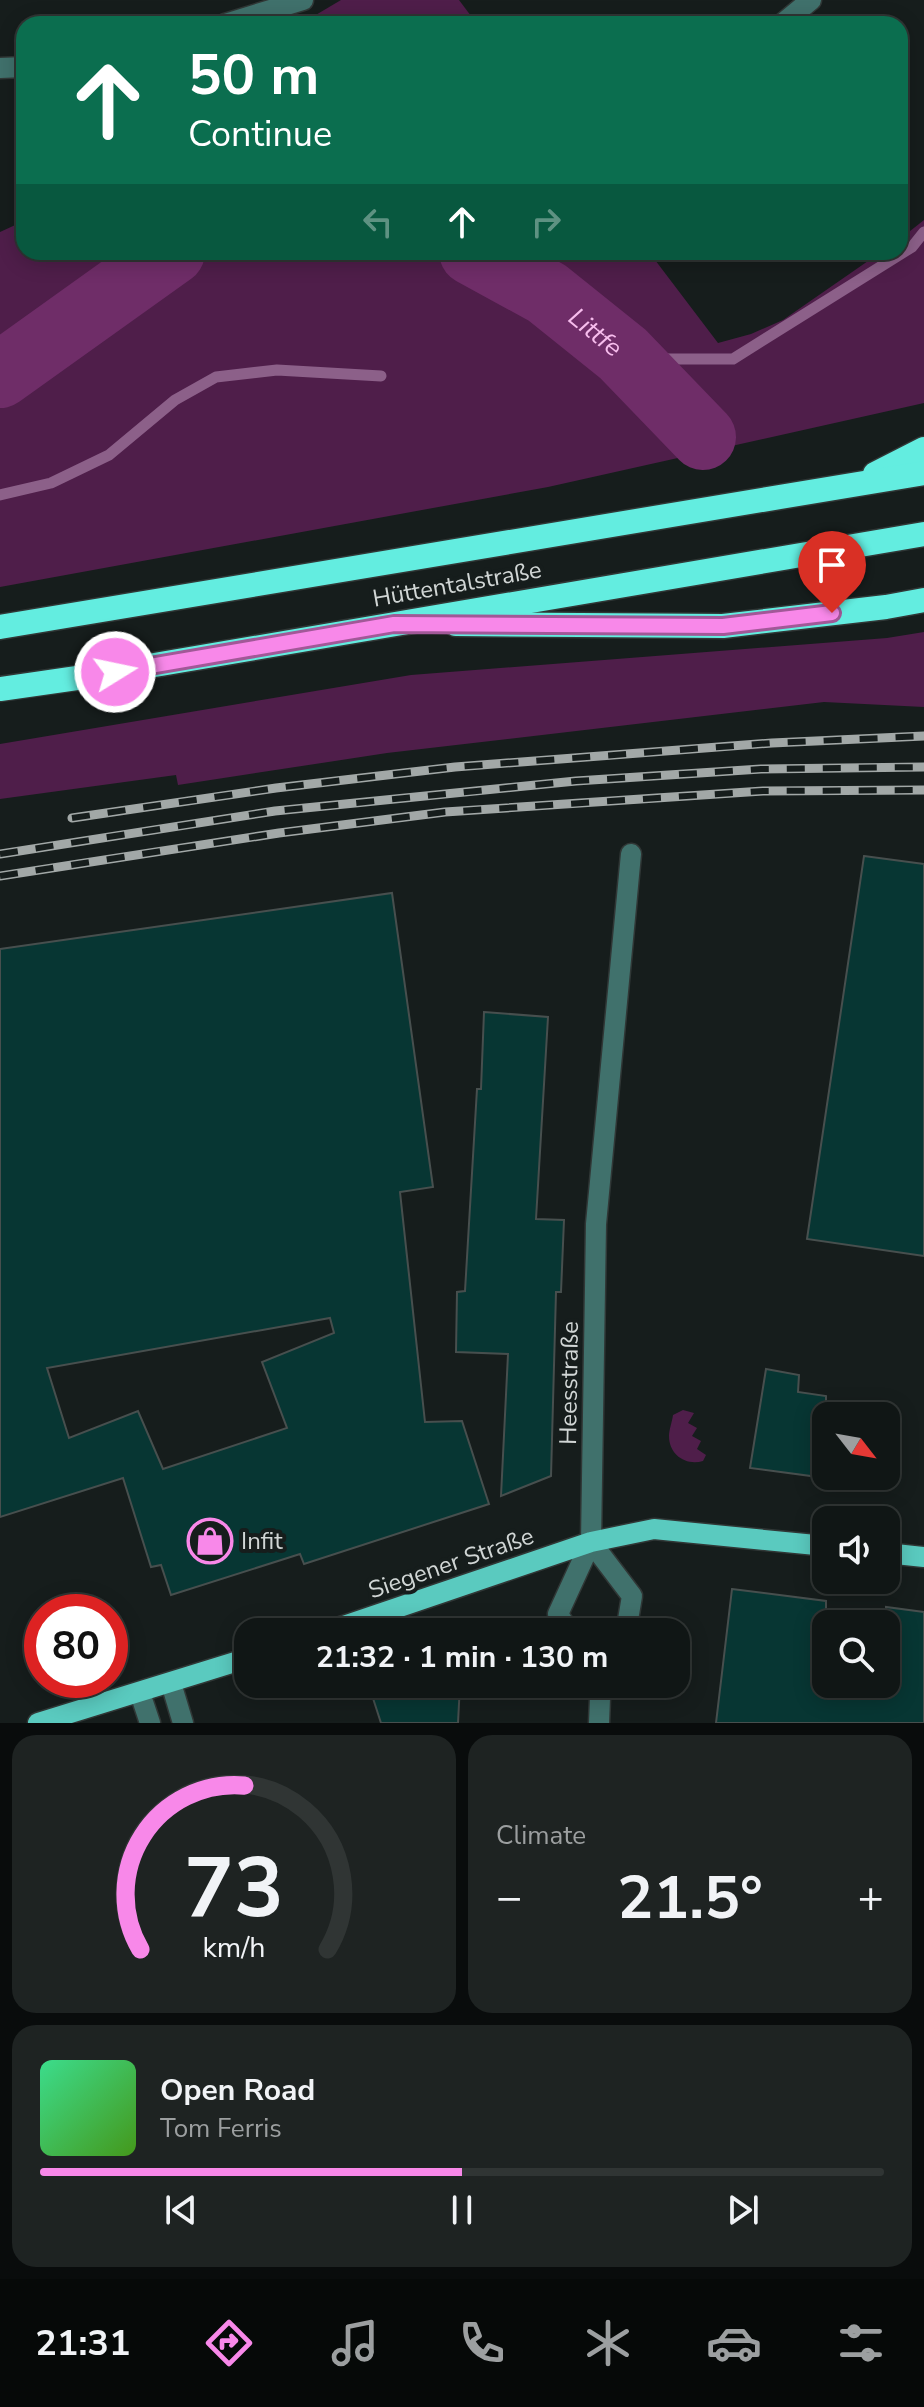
<!DOCTYPE html>
<html lang="en">
<head>
<meta charset="utf-8">
<style>
	body { margin:0; font-family:"Nunito Sans",sans-serif; background:#1e2322; color:#f1f3f6; height:100vh; display:flex; flex-direction:column; font-size:30px; white-space:nowrap }
	* { box-sizing:border-box; margin:0 }
	p { font-size:26px; color:#9c9fa0 }
	.icon { flex:none; width:44px; height:44px; fill:none; stroke:currentColor; stroke-width:2; stroke-linecap:round; stroke-linejoin:round }
	.map { position:relative; height:1723px; overflow:hidden }
	.side { display:flex; flex-direction:column; gap:12px; padding:12px; background:#090c0c; flex:1 }
	.side>* { flex:none }
	.top-card { position:absolute; left:16px; top:16px; width:892px; height:244px; border-radius:24px; box-shadow:0 4px 20px #0003,0 0 0 2px #303534; background:#0b6e4f; color:#fff; overflow:hidden }
	.needle { width:52px; rotate:121deg }
	.buttons { position:absolute; left:812px; top:1402px; display:grid; gap:16px }
	.buttons a { display:grid; place-items:center; width:88px; height:88px; border-radius:16px; background:#101615; box-shadow:0 4px 20px #0003,0 0 0 2px #303534; font-size:40px }
	.speed { position:absolute; left:24px; top:1594px; display:flex; gap:16px; font-size:40px; font-weight:700; text-align:center }
	.speed>* { display:grid; place-content:center; width:104px; height:104px; border-radius:50%; background:#101615; box-shadow:0 4px 20px #0003,0 0 0 2px #303534; line-height:1 }
	.speed .limit { border:12px solid #d22; background:#fff; color:#111 }
	.pin { position:absolute; display:grid; place-items:center; width:68px; height:68px; color:#fff; margin:-82px -34px; border-radius:50% 50% 50% 0; rotate:-45deg; box-shadow:0 0 8px #0007 }
	.pin .icon { rotate:45deg }
	.me { position:absolute; width:88px; margin:-44px; rotate:80deg; stroke-linejoin:round; filter:drop-shadow(0 0 6px #0008) }
	.turn { display:flex; align-items:center; gap:28px; height:168px; padding:0 40px; font-size:36px }
	.turn .icon { width:104px; height:104px; stroke-width:2.5 }
	.turn b { display:block; font-size:56px; line-height:68px }
	.lanes { display:flex; align-items:center; height:76px; padding:0 40px; background:#0003; justify-content:center; gap:40px; direction:ltr }
	.lanes .off { opacity:.35 }
	.big { font-size:60px; font-weight:700; line-height:1.1 }
	.side .widget { flex:1; display:flex; flex-direction:column; justify-content:center; gap:12px; min-width:0; padding:0 28px; border-radius:24px; background:#1e2322 }
	.side .dial { align-items:center; gap:0 }
	.dial svg { height:208px; overflow:visible; fill:none; stroke:#303534; stroke-width:7; stroke-linecap:round; text-anchor:middle }
	.dial text { fill:#f1f3f6; stroke:none }
	.song { display:flex; align-items:center; gap:24px }
	.cover { width:96px; height:96px; border-radius:12px; background:linear-gradient(135deg,hsl(150 70% 55%),hsl(100 70% 35%)) }
	.played { height:8px; border-radius:4px; background:linear-gradient(90deg,#f888e9 50%,#303534 50%) }
	.keys { display:flex; justify-content:space-around; direction:ltr }
	.heat { display:flex; justify-content:space-between; align-items:center; font-size:44px; direction:ltr }
	.side .tiles { flex:1; display:grid; gap:12px; grid-template-columns:1fr 1fr }
	.widget:last-child { grid-column:span 2 }
	.trip { position:absolute; left:234px; top:1618px; width:456px; height:80px; border-radius:24px; background:#101615; box-shadow:0 4px 20px #0003,0 0 0 2px #303534; font-weight:700; line-height:80px; text-align:center }
	.tabs { display:flex; height:128px; justify-content:space-around; align-items:center; background:#060908; color:#9c9fa0 }
	.tabs .icon { width:56px; height:56px }
	.tabs .current { color:#f888e9 }
	.tabs b { font-size:36px; color:#f1f3f6 }
	.map>svg:first-child { display:block }
	.green { fill:#4f1e4a }
	.lines { fill:none; stroke-linecap:round; stroke-linejoin:round }
	.stream { stroke:#8c6089; stroke-width:11 }
	.river { stroke:#6f2d68; stroke-width:66 }
	.building { fill:#073633; stroke:#474f4e; stroke-width:2; fill-rule:evenodd }
	.minor-casing { stroke:#303736; stroke-width:23 }
	.major-casing { stroke:#303736; stroke-width:23 }
	.highway-casing { stroke:#303736; stroke-width:27 }
	.minor { stroke:#40716c; stroke-width:20 }
	.major { stroke:#5acabf; stroke-width:20 }
	.highway { stroke:#63ede0; stroke-width:24 }
	.rail-casing { stroke:#a2a8a7; stroke-width:9 }
	.rail { stroke:#161d1c; stroke-width:6; stroke-dasharray:18; stroke-linecap:butt }
	.route-casing { stroke:#a15897; stroke-width:20 }
	.route { stroke:#f888e9; stroke-width:14 }
	.labels { text-anchor:middle; stroke-width:8; stroke-linejoin:round; paint-order:stroke }
	.street-label { font-size:24px; fill:#d1d6d5; stroke:#161d1c }
	.poi-label { font-size:24px; fill:#d1d6d5; stroke:#161d1c; text-anchor:start }
	.water-label { font-size:26px; font-style:italic; fill:#f7bded; stroke:#161d1c }
</style>
</head>
<body>
<div class="map">
<svg width="924" height="1723" viewBox="0 0 924 1723">
	<rect width="100%" height="100%" fill="#161d1c"/>
	<g class="green">
		<polygon points="341,0 459,0 477,24 290,24 309,19"/>
		<polygon points="924,220 924,403 548,487 0,587 0,232 24,221 24,252 649,252 718,343 751,334 783,320 881,252 900,252 900,239"/>
		<polygon points="924,632 924,707 824,702 387,753 178,785 176,775 0,799 0,744 411,675 887,638"/>
		<path d="M683,1410L694,1413L688,1423L697,1428L692,1436L701,1441L697,1449L706,1455L703,1461C686,1466 669,1455 669,1436C669,1430 672,1422 673,1415Z"/>
	</g>
	<g class="lines">
		<g class="stream">
			<polyline points="623,354 650,359 733,359 912,247 924,232"/>
			<polyline points="0,495 51,483 109,455 175,400 216,377 277,370 381,376"/>
		</g>
		<g class="river">
			<path id="s1" d="M472,252L547,293L623,354L703,437"/>
			<polyline points="0,375 172,252"/>
		</g>
	</g>
	<g class="building">
		<polygon points="864,856 924,864 924,1256 807,1239"/>
		<path d="M392,893L433,1187L400,1192L425,1422L462,1421L489,1504L304,1564L300,1554L171,1595L161,1565L151,1567L123,1478L0,1517V949ZM330,1318L334,1333L262,1362L287,1428L163,1469L138,1411L69,1438L47,1368Z"/>
		<polygon points="484,1012 548,1017 536,1219 564,1220 561,1292 556,1292 551,1476 501,1496 508,1354 456,1352 457,1292 465,1291 477,1089 481,1089"/>
		<polygon points="766,1369 799,1375 798,1392 826,1396 826,1478 750,1468"/>
		<polygon points="732,1589 826,1601 826,1684 886,1684 886,1607 924,1612 924,1723 716,1723"/>
		<polygon points="386,1684 460,1684 458,1723 381,1723 370,1689"/>
	</g>
	<g class="lines">
		<g class="minor-casing">
			<g id="minor">
				<polyline points="225,24 303,0"/>
				<polyline points="782,24 811,0"/>
				<polyline points="0,68 24,67"/>
				<polyline points="591,1542 632,1596 626,1632"/>
				<polyline points="569,1632 558,1614 591,1542 596,1224 631,854"/>
				<polyline points="171,1683 183,1723"/>
				<polyline points="140,1693 150,1723"/>
				<polyline points="599,1723 600,1698 605,1684"/>
			</g>
		</g>
		<g class="major-casing">
			<g id="major">
				<polyline points="886,1553 924,1557"/>
				<polyline points="326,1632 591,1542 654,1529 826,1546"/>
				<polyline points="38,1723 248,1658"/>
			</g>
		</g>
		<g class="highway-casing">
			<g id="highway">
				<polyline points="875,474 924,449"/>
				<polyline points="456,624 723,626 886,607 924,600"/>
				<polyline points="0,627 924,473"/>
				<polyline points="0,689 84,677 924,534"/>
			</g>
		</g>
		<use href="#minor" class="minor"/>
		<use href="#major" class="major"/>
		<use href="#highway" class="highway"/>
		<g class="rail-casing">
			<g id="rail">
				<polyline points="72,818 276,788 455,767 772,743 924,736"/>
				<polyline points="0,854 275,811 576,781 761,769 924,767"/>
				<polyline points="0,876 279,833 445,812 763,791 924,790"/>
			</g>
		</g>
		<use href="#rail" class="rail"/>
	</g>
	<g class="lines">
		<g class="route-casing">
			<polyline id="route" points="115,672 394,624 723,626 832,613"/>
		</g>
		<use href="#route" class="route"/>
	</g>
	<defs>
		<g id="shop-ring" transform="scale(2.3)"><circle r="9.5" fill="#161d1c" stroke="#f888e9" stroke-width="1.5"/><path d="M-5-2.5h2.3a2.7 3.5 0 0 1 5.4 0H5L5.5 6h-11ZM-1.5-2.5h3a1.5 2.3 0 0 0-3 0Z" fill="#f888e9"/></g>
	</defs>
	<g fill-rule="evenodd">
		<use href="#shop-ring" x="210" y="1541"/>
	</g>
	<g class="labels">
		<g class="street-label">
			<text transform="translate(457 584) rotate(-10)" y="8">Hüttentalstraße</text>
			<text transform="translate(569 1383) rotate(-89)" y="8">Heesstraße</text>
			<text transform="translate(451 1563) rotate(-19)" y="8">Siegener Straße</text>
		</g>
		<g class="poi-label">
			<text x="241" y="1549">Infit</text>
		</g>
		<g class="water-label">
			<text dy="9" stroke="none"><textPath href="#s1" startOffset="148">Littfe</textPath></text>
		</g>
	</g>
</svg>
<div class="buttons">
<a><svg class="needle" viewBox="-14 -14 28 28"><path d="M0-13l5 13h-10z" fill="#e53935"/><path d="M0 13l5-13h-10z" fill="#9c9fa0"/></svg></a>
<a><svg class="icon" aria-label="sound" viewBox="0 0 24 24"><path d="M4 9h4l5-4v14l-5-4H4zM17 9q2 3 0 6"/></svg></a>
<a><svg class="icon" aria-label="search" viewBox="0 0 24 24"><circle cx="10" cy="10" r="6"/><path d="M15 15l6 6"/></svg></a>
</div>
<div class="speed"><div class="limit">80</div></div>
<div class="pin" style="left:832px;top:613px;background:#d93025"><svg class="icon" aria-label="arrive" viewBox="0 0 24 24"><path d="M6 21V4h12l-3 4 3 4H6"/></svg></div>
<svg class="me" style="left:115px;top:672px" viewBox="-20 -20 40 40"><circle r="17" fill="#f888e9" stroke="#fff" stroke-width="3"/><path d="M0-11L8 9 0 5-8 9z" fill="#fff"/></svg>
<div class="trip">21:32 · 1 min · 130 m</div>
<div class="top-card">
<div class="turn"><svg class="icon" aria-label="ahead" viewBox="0 0 24 24"><path d="M12 20V5M6 11l6-6 6 6"/></svg><div><b>50 m</b>Continue</div></div>
<div class="lanes"><svg class="icon off" aria-label="left" viewBox="0 0 24 24"><path d="M17 20v-9H6M10 6l-5 5 5 5"/></svg><svg class="icon" aria-label="ahead" viewBox="0 0 24 24"><path d="M12 20V5M6 11l6-6 6 6"/></svg><svg class="icon off" aria-label="right" viewBox="0 0 24 24"><path d="M7 20v-9h11M14 6l5 5-5 5"/></svg></div>
</div>
</div>
<section class="side">
<div class="tiles">
<div class="widget dial"><svg viewBox="0 0 100 80">
<path d="M14 69A42 42 0 1 1 86 69"/>
<path d="M14 69A42 42 0 0 1 54 6" stroke="#f888e9"/>
<text x="50" y="56" font-size="32" font-weight="700">73</text>
<text x="50" y="72" font-size="11">km/h</text>
</svg></div>
<div class="widget"><p>Climate</p>
<div class="heat"><a>−</a><b class="big">21.5°</b><a>+</a></div>
</div>
<div class="widget">
<div class="song"><i class="cover"></i><div><b>Open Road</b><p>Tom Ferris</p></div></div>
<div class="played"></div>
<div class="keys"><svg class="icon" aria-label="previous" viewBox="0 0 24 24"><path d="M18 5L8 12l10 7zM5 5v14"/></svg><svg class="icon" aria-label="pause" viewBox="0 0 24 24"><path d="M8 5v14M16 5v14"/></svg><svg class="icon" aria-label="next" viewBox="0 0 24 24"><path d="M6 5l10 7-10 7zM19 5v14"/></svg></div>
</div>
</div>
</section>
<nav class="tabs">
<b>21:31</b>
<svg class="icon current" aria-label="directions" viewBox="0 0 24 24"><path d="M12 3l9 9-9 9-9-9zM9 14v-3h6M13 9l2 2-2 2"/></svg>
<svg class="icon" aria-label="music" viewBox="0 0 24 24"><path d="M9 18V5l10-2v13"/><circle cx="6" cy="18" r="3"/><circle cx="16" cy="16" r="3"/></svg>
<svg class="icon" aria-label="phone" viewBox="0 0 24 24"><path d="M5 4h4l2 5-3 2q2 4 5 5l2-3 5 2v4C11 20 4 13 5 4z"/></svg>
<svg class="icon" aria-label="climate" viewBox="0 0 24 24"><path d="M12 3v18M4 7l16 10M4 17L20 7"/></svg>
<svg class="icon" aria-label="car" viewBox="0 0 24 24"><path d="M5 17H2v-5l4-1 3-4h7l3 4 3 1v5h-3M9 17h6M6 11h13"/><circle cx="7" cy="17" r="2"/><circle cx="17" cy="17" r="2"/></svg>
<svg class="icon" aria-label="filters" viewBox="0 0 24 24"><path d="M4 7h16M4 17h16"/><circle cx="9" cy="7" r="2"/><circle cx="15" cy="17" r="2"/></svg>
</nav>
</body>
</html>
